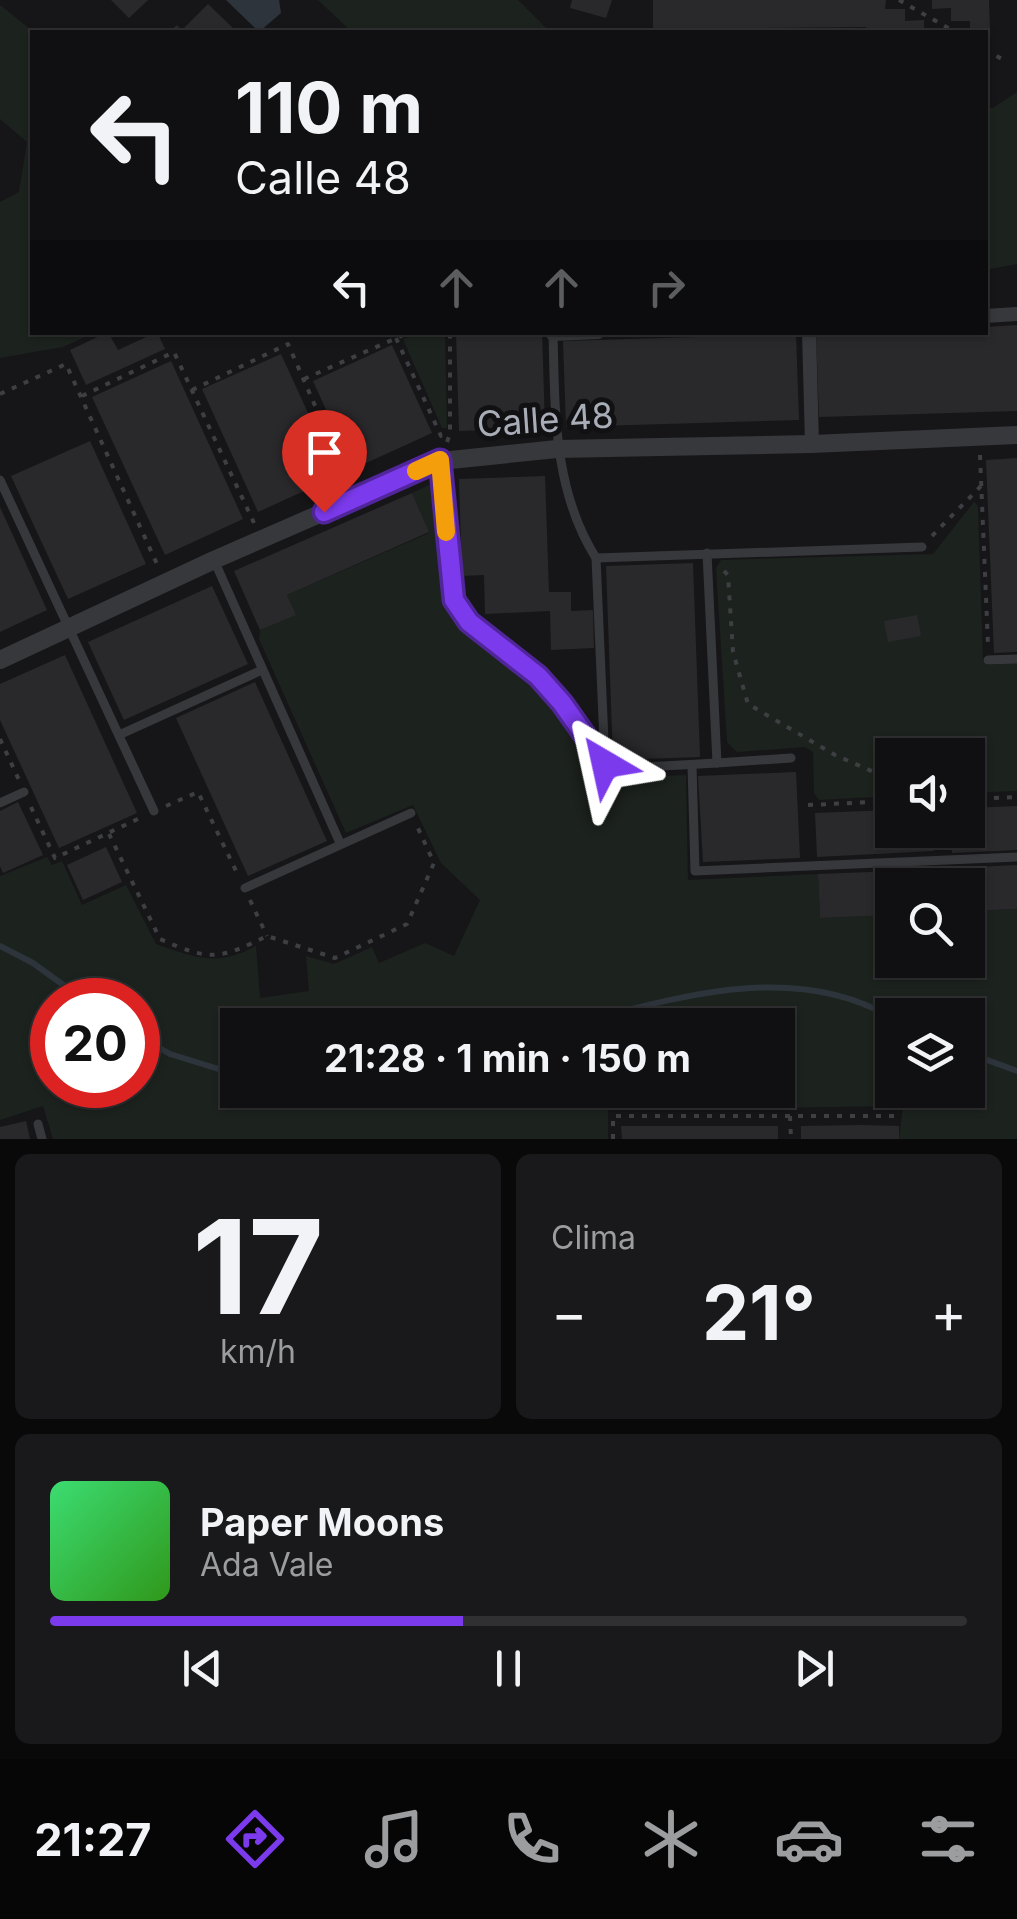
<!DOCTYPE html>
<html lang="es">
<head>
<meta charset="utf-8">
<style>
	body { margin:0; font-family:Inter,sans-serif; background:#19191b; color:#f1f3f6; height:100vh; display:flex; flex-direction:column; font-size:38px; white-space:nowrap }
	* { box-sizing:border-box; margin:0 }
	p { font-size:32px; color:#9c9d9f }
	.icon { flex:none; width:55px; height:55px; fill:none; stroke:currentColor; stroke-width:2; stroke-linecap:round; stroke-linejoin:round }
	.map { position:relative; height:1139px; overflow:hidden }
	.sheet { display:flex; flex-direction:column; gap:15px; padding:15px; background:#09090a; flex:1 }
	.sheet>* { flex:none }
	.top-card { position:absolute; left:30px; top:30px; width:958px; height:305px; border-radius:0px; box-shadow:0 2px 8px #0004,0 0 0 2px #303032; background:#101012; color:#f1f3f6; overflow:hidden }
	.fabs { position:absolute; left:875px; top:738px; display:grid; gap:20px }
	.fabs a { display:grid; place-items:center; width:110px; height:110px; border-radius:0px; background:#101012; box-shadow:0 2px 8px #0004,0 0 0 2px #303032; font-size:50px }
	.speed { position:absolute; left:30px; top:978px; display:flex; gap:20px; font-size:50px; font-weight:700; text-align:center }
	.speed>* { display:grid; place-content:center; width:130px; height:130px; border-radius:50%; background:#101012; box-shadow:0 2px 8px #0004,0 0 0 2px #303032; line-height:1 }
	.speed .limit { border:15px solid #d22; background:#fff; color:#111 }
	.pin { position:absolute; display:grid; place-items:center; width:85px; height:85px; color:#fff; margin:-102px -42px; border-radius:50% 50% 50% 0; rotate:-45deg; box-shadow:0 0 10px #0007 }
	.pin .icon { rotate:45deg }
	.me { position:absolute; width:110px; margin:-55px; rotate:324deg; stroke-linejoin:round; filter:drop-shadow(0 0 8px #0008) }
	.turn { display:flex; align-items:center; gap:35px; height:210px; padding:0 40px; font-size:45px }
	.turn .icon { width:130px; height:130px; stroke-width:2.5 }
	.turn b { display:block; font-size:70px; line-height:85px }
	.lanes { display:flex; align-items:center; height:95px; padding:0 40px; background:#0003; justify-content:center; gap:50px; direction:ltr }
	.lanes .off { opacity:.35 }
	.big { font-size:75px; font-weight:700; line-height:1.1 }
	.sheet .card { flex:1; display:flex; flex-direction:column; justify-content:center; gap:15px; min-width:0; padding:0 35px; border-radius:15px; background:#19191b }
	.sheet .dial { align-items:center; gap:0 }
	.dial b { font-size:130px; line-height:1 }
	.song { display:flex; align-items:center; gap:30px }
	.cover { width:120px; height:120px; border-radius:15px; background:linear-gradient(135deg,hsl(140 70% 55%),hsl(110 70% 35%)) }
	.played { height:10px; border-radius:5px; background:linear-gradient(90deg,#7c3aed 45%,#303032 45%) }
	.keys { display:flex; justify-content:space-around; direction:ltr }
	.heat { display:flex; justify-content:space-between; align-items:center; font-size:55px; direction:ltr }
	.sheet .tiles { flex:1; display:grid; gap:15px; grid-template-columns:1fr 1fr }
	.card:last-child { grid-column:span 2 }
	.trip { position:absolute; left:220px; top:1008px; width:575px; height:100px; border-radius:0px; background:#101012; box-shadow:0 2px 8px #0004,0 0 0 2px #303032; font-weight:700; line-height:100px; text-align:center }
	.dock { display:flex; height:160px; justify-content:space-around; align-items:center; background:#060607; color:#9c9d9f }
	.dock .icon { width:70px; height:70px }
	.dock .active { color:#7c3aed }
	.dock b { font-size:45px; color:#f1f3f6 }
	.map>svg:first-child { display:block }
	.green { fill:#1c221d; fill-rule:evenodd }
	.water { fill:#2d343b }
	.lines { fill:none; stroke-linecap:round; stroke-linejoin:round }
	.stream { stroke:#2d343b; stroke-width:6 }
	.building { fill:#29292c }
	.path { stroke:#3d3f43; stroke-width:4; stroke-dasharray:5 8; stroke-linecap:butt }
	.service { stroke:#37383c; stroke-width:9 }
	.pedestrian { stroke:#37383c; stroke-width:14 }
	.minor { stroke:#37383c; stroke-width:18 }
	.route-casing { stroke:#51269a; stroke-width:25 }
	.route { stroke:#7c3aed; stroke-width:18 }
	.slow { stroke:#f59e0b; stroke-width:18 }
	.labels { text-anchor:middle; stroke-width:10; stroke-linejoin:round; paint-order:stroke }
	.street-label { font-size:35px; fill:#a9adb7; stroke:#111113 }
</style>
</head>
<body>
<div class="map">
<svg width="1017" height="1139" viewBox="0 0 1017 1139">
	<rect width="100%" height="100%" fill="#161618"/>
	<g class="green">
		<polygon points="318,0 518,0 550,32 352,32"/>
		<polygon points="0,5 34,32 32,332 94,333 63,347 0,358 0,202 19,192 27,142 0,119"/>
		<polygon points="1017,92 1017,264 985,270 985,107 993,108"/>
		<polygon points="419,333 445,333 447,428 442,428 403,339"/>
		<path d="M433,483L437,497L443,604L464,631L535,683L557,707L602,778L686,775L688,880L818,874L820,918L892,915V960H968V911L1017,909V1139H899L903,1106L608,1110V1139H53L43,1106L0,1120V876L47,857L52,865L62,861L82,905L126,885L156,944C196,958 217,967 256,946L260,998L309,991L306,956L334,964L372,947L379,963L425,943L454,956L480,900L441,863L413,805L346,833L259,639L260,630L295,615L287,595L429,533L412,493ZM52,1000H138V1085H52ZM892,1015H968V1090H892ZM238,1025H778V1090H238Z"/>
		<polygon points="974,502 978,506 983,661 987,665 1017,663 1017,791 968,793 968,755 892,755 892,796 819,800 814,793 813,752 805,747 737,752 727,742 716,568 721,560 933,554"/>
	</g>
	<polygon class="water" points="226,0 279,0 281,13 259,32"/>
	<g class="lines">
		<g class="stream">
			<polyline points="0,946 33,963 84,1000"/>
			<path d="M569,1025C672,999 793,959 892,1018"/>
			<polyline points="138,1036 170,1054 238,1075"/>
			<polyline points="968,1053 1017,1071"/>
		</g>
	</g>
	<g class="building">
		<polygon points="111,0 148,0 129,18"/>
		<polygon points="572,0 612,0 606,18 570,8"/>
		<polygon points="653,0 886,0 885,9 905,9 905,21 924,20 924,32 866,32 866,27 673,29 673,32 653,32"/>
		<polygon points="932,0 989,0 990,31 970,31 970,21 951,21 951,8 932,9"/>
		<polygon points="208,4 235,30 232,32 169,32 177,25 182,30"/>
		<polygon points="1017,325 1017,411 819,417 816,332 985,332 985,327"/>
		<polygon points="108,332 118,350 157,332 165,349 86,385 70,350"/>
		<polygon points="456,332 542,332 545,428 459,431"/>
		<polygon points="796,334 799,420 566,427 563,341"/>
		<polygon points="392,345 432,433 353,469 313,381"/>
		<polygon points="281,354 337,476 258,512 202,389"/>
		<polygon points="171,361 243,519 165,555 92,397"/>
		<polygon points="90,441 146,564 68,599 11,476"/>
		<polygon points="1017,458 1017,652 994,653 986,460"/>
		<polygon points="545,476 549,592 571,592 571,611 593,610 594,648 551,650 550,611 485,614 484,575 462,576 459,479"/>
		<polygon points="412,493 429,532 287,595 296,615 260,630 234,571"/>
		<polygon points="0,507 47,610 0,632"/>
		<polygon points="693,563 700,757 613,760 606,566"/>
		<polygon points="212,586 248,664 124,720 88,642"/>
		<polygon points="917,615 921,636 888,642 884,621"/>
		<polygon points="65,655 137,813 59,848 0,720 0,684"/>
		<polygon points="255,682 327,841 248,876 176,718"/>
		<polygon points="796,772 800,858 703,862 698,776"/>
		<polygon points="18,802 43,855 3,873 0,866 0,811"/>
		<polygon points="1017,806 1017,850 952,853 951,830 968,830 968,808"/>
		<polygon points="892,810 892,830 933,830 934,851 817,857 815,813"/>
		<polygon points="106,847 122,882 83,900 67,865"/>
		<polygon points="1017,865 1017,909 968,911 968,885 916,885 915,870"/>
		<polygon points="896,871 897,885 892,885 892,915 820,918 818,874"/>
		<polygon points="26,1121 30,1139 0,1139 0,1127"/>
		<polygon points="860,1125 899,1126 899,1139 801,1139 801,1126"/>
		<polygon points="621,1126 778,1126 778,1139 622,1139"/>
	</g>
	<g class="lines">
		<g class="path">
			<polyline points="899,0 955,32"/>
			<polyline points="985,50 1004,60"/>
			<polyline points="396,338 441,436 449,435"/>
			<polyline points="304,379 410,332"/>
			<polyline points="192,390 288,344 348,481"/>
			<polyline points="0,394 66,364 157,564"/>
			<polyline points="82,396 174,352 254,523"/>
			<polyline points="447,442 450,434 450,332"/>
			<polyline points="980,455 988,645"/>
			<polyline points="932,536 981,486"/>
			<polyline points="724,571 728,575 733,652 748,704 835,755 892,780"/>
			<polyline points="0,739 19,780"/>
			<polyline points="968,799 1017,797"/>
			<polyline points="808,805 892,801"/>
			<polyline points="166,806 198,792 237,873"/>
			<polyline points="31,807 55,858 140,818"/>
			<path d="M109,834L160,939C210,961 218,960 267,936L335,958L407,924L434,863L417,826"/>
			<polyline points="250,900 267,936"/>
			<polyline points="790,1116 791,1139"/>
			<polyline points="613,1139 613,1116 900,1116"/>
		</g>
		<g class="service">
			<path d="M553,332C555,410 553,490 596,558L605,764L609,769L717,763L707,553"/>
			<polyline points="441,461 454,600 469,623 538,676 562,703 605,764"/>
			<polyline points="0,480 154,811"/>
			<polyline points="596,558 922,547"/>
			<polyline points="214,560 340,843"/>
			<polyline points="988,660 1017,659"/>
			<polyline points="119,735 262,670"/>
			<polyline points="717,763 791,758"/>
			<polyline points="692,765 695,871 1017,857"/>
			<polyline points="0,803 24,792"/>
			<polyline points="245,888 411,813"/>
			<polyline points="38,1124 42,1139"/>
		</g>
		<g class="pedestrian">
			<polyline points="985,316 1017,314"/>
			<polyline points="809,332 812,444"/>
			<polyline points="553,334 598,332"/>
		</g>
		<polyline class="minor" points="0,660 214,560 441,461 557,449 812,444 1017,435"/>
	</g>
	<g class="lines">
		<g class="route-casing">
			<polyline id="route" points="324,512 440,460 454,600 469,622 538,676 562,703 605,764"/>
		</g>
		<use href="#route" class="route"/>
		<polyline class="slow" points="416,471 440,460 446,532"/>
	</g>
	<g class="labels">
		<g class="street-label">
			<text transform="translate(545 420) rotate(-4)" y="12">Calle 48</text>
		</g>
	</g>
</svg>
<div class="fabs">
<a><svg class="icon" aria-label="sound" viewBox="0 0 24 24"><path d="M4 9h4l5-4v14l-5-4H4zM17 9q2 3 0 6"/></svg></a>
<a><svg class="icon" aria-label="search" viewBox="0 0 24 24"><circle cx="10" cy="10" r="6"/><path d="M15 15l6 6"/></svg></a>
<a><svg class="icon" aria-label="layers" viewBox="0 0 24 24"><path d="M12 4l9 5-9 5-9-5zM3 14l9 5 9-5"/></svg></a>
</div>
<div class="speed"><div class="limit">20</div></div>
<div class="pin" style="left:324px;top:512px;background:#d93025"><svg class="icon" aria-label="arrive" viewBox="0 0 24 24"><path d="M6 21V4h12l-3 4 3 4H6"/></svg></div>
<svg class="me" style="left:605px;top:764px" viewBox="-20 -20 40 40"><path d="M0-17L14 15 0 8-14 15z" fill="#7c3aed" stroke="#fff" stroke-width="4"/></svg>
<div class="trip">21:28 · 1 min · 150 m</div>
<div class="top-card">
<div class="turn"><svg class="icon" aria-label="left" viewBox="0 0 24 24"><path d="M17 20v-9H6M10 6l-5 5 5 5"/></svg><div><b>110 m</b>Calle 48</div></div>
<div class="lanes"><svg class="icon" aria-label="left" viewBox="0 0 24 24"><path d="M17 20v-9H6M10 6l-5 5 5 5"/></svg><svg class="icon off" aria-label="ahead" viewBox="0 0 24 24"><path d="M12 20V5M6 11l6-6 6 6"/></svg><svg class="icon off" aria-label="ahead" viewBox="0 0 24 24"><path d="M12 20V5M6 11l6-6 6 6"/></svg><svg class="icon off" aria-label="right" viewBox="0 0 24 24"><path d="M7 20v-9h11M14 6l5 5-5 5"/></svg></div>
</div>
</div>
<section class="sheet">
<div class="tiles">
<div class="card dial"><b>17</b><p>km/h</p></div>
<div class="card"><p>Clima</p>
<div class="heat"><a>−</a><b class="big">21°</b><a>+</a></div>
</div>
<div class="card">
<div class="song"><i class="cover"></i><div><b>Paper Moons</b><p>Ada Vale</p></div></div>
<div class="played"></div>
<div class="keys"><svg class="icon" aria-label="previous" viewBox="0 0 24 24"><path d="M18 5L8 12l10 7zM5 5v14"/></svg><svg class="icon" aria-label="pause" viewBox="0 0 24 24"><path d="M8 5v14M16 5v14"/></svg><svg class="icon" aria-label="next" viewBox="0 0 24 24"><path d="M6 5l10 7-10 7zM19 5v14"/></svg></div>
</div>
</div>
</section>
<nav class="dock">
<b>21:27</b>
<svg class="icon active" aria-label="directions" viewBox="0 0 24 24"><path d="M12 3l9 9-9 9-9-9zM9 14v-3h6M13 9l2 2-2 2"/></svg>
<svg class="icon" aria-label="music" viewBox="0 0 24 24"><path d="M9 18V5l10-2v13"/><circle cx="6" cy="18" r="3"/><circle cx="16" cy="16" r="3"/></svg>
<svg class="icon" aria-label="phone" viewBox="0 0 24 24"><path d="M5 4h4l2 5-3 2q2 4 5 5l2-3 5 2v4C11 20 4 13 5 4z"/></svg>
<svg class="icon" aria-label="climate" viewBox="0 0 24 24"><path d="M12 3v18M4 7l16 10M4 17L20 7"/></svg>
<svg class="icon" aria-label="car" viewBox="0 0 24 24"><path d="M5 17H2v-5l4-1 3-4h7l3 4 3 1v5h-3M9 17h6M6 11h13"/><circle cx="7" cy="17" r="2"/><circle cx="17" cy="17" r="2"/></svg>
<svg class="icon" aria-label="filters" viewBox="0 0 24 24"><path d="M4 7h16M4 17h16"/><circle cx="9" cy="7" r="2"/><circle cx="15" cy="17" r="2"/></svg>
</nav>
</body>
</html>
